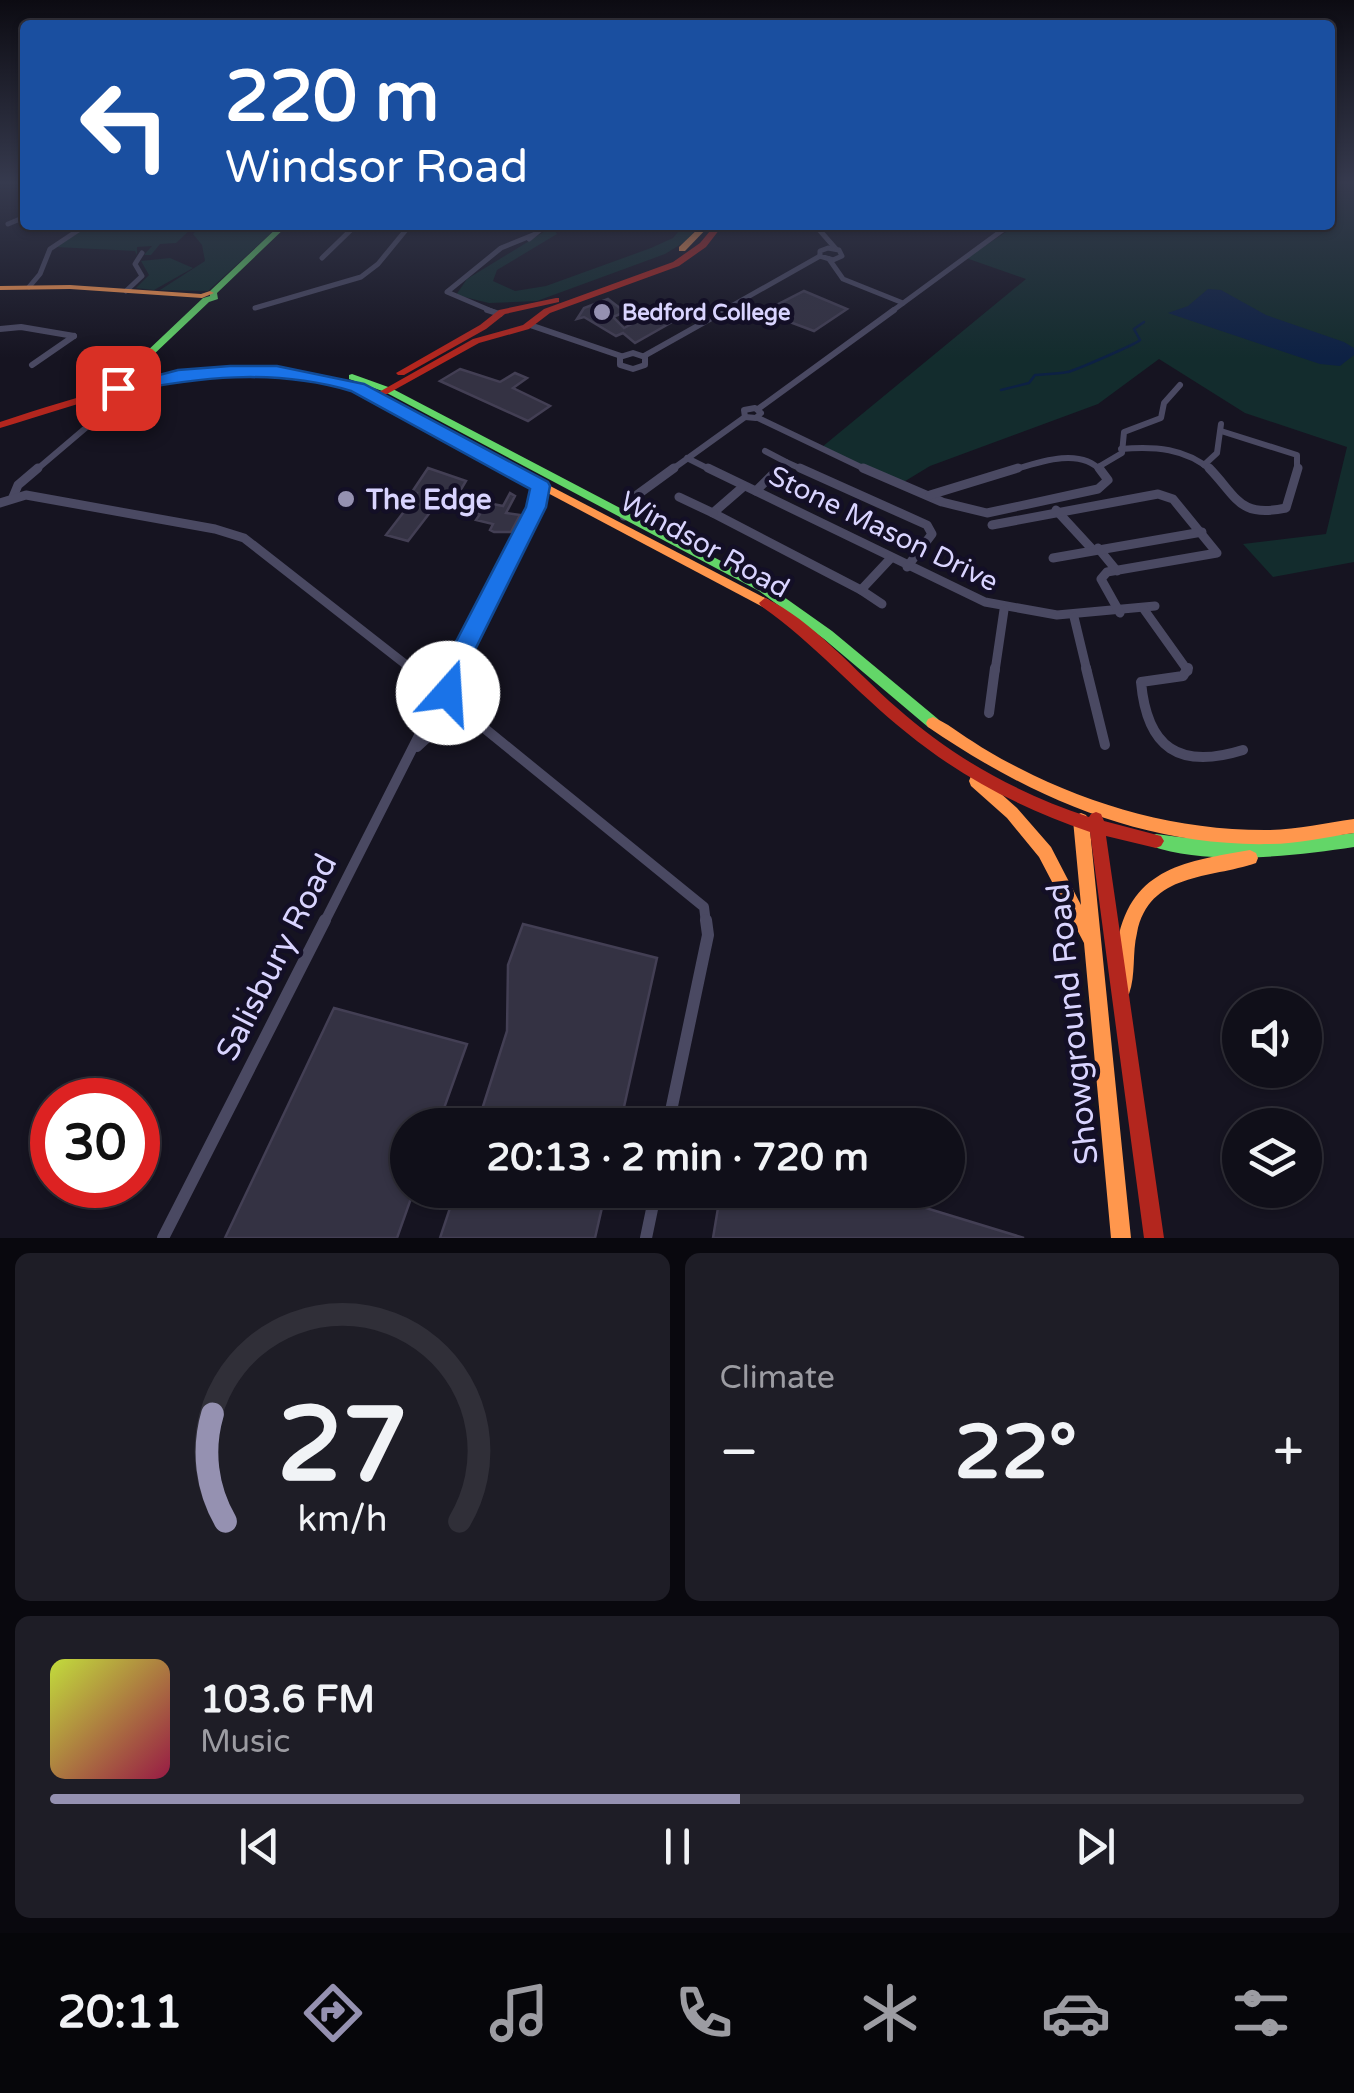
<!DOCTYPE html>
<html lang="en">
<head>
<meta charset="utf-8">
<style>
	body { margin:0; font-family:"Varela Round",sans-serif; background:#1e1d26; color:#f1f3f6; height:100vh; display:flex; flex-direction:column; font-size:38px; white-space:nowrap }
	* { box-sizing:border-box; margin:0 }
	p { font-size:32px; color:#9c9ca2 }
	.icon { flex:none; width:55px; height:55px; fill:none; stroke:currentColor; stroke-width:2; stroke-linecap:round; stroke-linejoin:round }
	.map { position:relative; height:1238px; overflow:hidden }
	.panel { display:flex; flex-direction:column; gap:15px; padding:15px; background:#09080e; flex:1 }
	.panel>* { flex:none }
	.hud { position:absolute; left:20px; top:20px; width:1315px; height:210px; border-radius:10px; box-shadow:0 2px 8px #0004,0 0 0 2px #302f38; background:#1a4fa0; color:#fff; overflow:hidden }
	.buttons { position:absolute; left:1222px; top:988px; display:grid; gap:20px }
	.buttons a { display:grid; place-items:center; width:100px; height:100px; border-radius:50%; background:#100f19; box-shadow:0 2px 8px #0004,0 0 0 2px #302f38; font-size:50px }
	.speed { position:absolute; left:30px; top:1078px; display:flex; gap:20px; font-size:50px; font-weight:700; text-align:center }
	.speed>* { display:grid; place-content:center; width:130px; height:130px; border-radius:50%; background:#100f19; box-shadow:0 2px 8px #0004,0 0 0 2px #302f38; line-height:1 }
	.speed .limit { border:15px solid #d22; background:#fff; color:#111 }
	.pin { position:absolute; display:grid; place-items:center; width:85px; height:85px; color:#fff; margin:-42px; border-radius:20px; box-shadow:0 5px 15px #0006 }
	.me { position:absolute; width:110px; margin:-55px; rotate:19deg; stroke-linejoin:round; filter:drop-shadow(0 0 8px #0008) }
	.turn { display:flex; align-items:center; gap:35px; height:210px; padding:0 40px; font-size:45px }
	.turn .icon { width:130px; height:130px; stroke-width:2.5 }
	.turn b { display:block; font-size:70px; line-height:85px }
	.big { font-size:75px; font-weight:800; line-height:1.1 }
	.panel .card { flex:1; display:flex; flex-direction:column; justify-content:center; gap:15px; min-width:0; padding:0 35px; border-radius:15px; background:#1e1d26 }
	.panel .dial { align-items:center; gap:0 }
	.dial svg { height:260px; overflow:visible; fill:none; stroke:#302f38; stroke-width:7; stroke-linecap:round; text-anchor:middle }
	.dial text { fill:#f1f3f6; stroke:none }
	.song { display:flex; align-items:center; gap:30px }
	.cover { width:120px; height:120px; border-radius:15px; background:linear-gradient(135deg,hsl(70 70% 55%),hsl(340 70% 35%)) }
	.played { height:10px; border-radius:5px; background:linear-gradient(90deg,#9591b1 55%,#302f38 55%) }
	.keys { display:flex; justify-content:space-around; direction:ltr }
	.heat { display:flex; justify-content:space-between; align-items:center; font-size:55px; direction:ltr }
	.panel .tiles { flex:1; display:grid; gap:15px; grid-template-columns:1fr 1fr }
	.card:last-child { grid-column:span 2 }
	.trip { position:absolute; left:390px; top:1108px; width:575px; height:100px; border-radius:50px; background:#100f19; box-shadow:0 2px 8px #0004,0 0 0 2px #302f38; font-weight:800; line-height:100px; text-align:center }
	.menu { display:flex; height:160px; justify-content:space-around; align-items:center; background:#06060a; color:#9c9ca2 }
	.menu .icon { width:70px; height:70px }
	.menu .selected { color:#9591b1 }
	.menu b { font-size:45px; color:#f1f3f6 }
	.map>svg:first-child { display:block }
	.green { fill:#132c2d }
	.water { fill:#0d2144 }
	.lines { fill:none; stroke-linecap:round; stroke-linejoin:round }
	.stream { stroke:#0d2144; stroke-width:2.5 }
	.building { fill:#343243; stroke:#433f54; stroke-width:2.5 }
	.street-far4 { stroke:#4a4962; stroke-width:5 }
	.street-far3 { stroke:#4a4962; stroke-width:6 }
	.street-far2 { stroke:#4a4962; stroke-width:9 }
	.street-far1 { stroke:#4a4962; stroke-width:10 }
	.street { stroke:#4a4962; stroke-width:12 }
	.fast { fill:#63d668; fill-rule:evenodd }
	.slow { fill:#ff974d; fill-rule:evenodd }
	.jam { fill:#b3261e; fill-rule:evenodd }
	.route { fill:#1a73e8; stroke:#114b97; stroke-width:2.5 }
	.poi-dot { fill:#9591b1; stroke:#130f26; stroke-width:4 }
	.labels { text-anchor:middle; stroke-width:9; stroke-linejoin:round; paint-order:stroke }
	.far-poi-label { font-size:22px; font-weight:bold; fill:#d9d4ff; stroke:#130f26; text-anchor:start }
	.poi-label { font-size:28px; font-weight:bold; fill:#d9d4ff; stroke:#130f26; text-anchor:start }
	.street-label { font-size:28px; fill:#d9d4ff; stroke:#130f26 }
	.near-street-label { font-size:32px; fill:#d9d4ff; stroke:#130f26 }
</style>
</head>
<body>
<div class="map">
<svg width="1354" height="1238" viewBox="0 0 1354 1238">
	<rect width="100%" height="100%" fill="#161421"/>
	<g class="green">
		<polygon points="1330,184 1354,184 1354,562 1273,577 1243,544 1326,534 1347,447 1245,413 1159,359 1098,404 930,466 902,483 822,447 1026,279 966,258 1017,225 1330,225"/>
		<polygon points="90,225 195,225 176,243 160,244 151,255 144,255 152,246 137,247 137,255 135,251 56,247"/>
		<polygon points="201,225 280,225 208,291 160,290 205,261 202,245 193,234"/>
		<polygon points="684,225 696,225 691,238 665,254 537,301 489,303 456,295 467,279 552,227 557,234 497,270 493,281 515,291 546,286 651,248 673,238"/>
		<polygon points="170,258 193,268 154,290 136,288 149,275 141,261"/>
	</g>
	<polygon class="water" points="1208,289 1221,290 1266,315 1344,342 1354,348 1354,355 1340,366 1320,364 1168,313 1188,306"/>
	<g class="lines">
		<path class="stream" d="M1001,390L1029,383L1035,375C1046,374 1057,374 1067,372C1072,372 1136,344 1140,340L1134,329L1144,322"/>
	</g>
	<g class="building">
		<polygon points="804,291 847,309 814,331 763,312"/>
		<polygon points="608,299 625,312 613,317 624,328 668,305 686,314 635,343 623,333 616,336 584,317 577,319 584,308"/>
		<polygon points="460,369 500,382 515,373 527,378 513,388 550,406 528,421 440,381"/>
		<polygon points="428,468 466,481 460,491 486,495 488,503 503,506 510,493 515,496 506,513 520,515 511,532 494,532 490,530 493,524 476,520 480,514 438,502 408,541 386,535 416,496 417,493 412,492"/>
		<polygon points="523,924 657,958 620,1125 477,1125 507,1031 508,965"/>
		<polygon points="334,1008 467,1044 438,1125 408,1125 408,1190 414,1190 397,1238 225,1238"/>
		<polygon points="456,1190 606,1190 595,1238 440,1238"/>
		<polygon points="721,1190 867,1190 1024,1238 713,1238"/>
	</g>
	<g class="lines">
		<g class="street-far4">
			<polyline points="8,224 25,217"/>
			<polyline points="815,225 836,249"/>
			<polyline points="529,239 546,225"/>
			<polygon points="828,248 839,250 842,256 833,260 820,256 820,251"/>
			<polyline points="322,258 356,225"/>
			<polyline points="829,259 843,279 903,303"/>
			<polyline points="29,287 40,274 50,249 86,225"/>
			<polyline points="126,291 142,276 135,264 142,253"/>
			<polyline points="255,308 361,277 378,264 410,225"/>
			<polyline points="494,312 447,292 501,248 533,235"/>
			<polyline points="721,312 820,256"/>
			<polyline points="891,312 1004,229 1016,225"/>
		</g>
		<g class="street-far3">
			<polyline points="487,310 500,314"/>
			<polyline points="530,325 621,356"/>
			<polyline points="0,329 21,327 74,336"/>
			<polygon points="633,353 645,357 645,365 633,369 620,365 620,357"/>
			<polyline points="644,356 726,310"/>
			<polyline points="32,365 74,336"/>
			<polygon points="755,408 761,413 756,418 745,417 744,410"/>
			<polyline points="758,409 894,310"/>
			<polyline points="758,418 869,471"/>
			<polyline points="1221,431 1297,455 1297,471"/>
			<path d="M1121,449C1154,446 1186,448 1212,471"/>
			<polyline points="765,451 786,462"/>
			<polyline points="687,458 713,471"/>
			<polyline points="1204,465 1217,453 1221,424"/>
			<polyline points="1100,466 1122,453 1124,432 1161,418 1164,403 1180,385"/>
			<polyline points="35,471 135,386"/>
			<polyline points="670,471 745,417"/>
			<polyline points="777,471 786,462 806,471"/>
			<path d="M1010,471C1036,463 1080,446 1101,471"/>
		</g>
		<g class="street-far2">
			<polyline points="708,468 985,602 1057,615 1155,606"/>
			<polyline points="800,468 927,525 932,534 907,567"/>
			<polyline points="863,468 942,502 987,513 1098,489 1108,480 1099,468"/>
			<path d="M1209,468C1238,498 1239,518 1286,508L1298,468"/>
			<polyline points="744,486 713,513 861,590"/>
			<polyline points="756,491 779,468"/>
			<polyline points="930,495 1018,468"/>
			<polyline points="13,497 18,485 38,468"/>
			<polyline points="679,497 713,513"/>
			<polyline points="0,503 26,495 215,529 244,538 414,671"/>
			<polyline points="1056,510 1092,549"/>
			<polyline points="624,516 626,503 674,468"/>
			<polyline points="992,525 1158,494 1173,499 1217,553 1107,572 1101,579 1120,613"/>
			<polyline points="1098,548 1117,571"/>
			<polyline points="1053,558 1202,532"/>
			<polyline points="882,604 861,590 890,559"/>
			<polyline points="1143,608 1188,671"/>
			<polyline points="1074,617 1087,671"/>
			<polyline points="452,671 536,507 541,486"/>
			<polyline points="995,671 1004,610"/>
		</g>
		<g class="street-far1">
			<polyline points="411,668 435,687"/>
			<polyline points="1086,668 1105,745"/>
			<path d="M1188,668L1183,676L1141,682C1147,748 1179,770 1243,750"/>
			<circle cx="439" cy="692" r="8"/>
			<polyline points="445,685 453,668"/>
			<polyline points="446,697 704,907 706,923"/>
			<polyline points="989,713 995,668"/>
			<polyline points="417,747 446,720 470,720"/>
			<polyline points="324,923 437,700"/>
		</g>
		<g class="street">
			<polyline points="668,1125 708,935 706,920"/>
			<polyline points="163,1238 325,920"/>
			<polyline points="646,1238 656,1190"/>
		</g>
		<g class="fast">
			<polygon points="280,225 288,225 217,293 218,299 209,302 151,357 142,378 136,378 134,376 144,354 203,298 210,296 210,291"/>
			<polygon points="352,374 391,388 767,585 832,631 938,719 940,723 938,727 933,729 928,727 824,639 759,591 385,392 349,379 349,375"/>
			<path d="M1354,833V847C1294,856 1209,866 1151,846L1148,841L1151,836L1156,834C1223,844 1287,842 1354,833Z"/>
		</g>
		<g class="slow">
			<polygon points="702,225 710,225 685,251 679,251 679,247"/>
			<polygon points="70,285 201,294 210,291 214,293 202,298 70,289 0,290 0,286"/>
			<polygon points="431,424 769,600 771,603 765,608 761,606 427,429 427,425"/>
			<path d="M933,717C947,723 959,733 972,741C987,751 1003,760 1019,768C1097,808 1182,831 1270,830C1298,829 1326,823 1354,819V833C1326,837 1298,844 1270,844C1144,847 1030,797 928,727L926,723L928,719Z"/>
			<polygon points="976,774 981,776 1017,808 1051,847 1081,905 1073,820 1076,815 1081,813 1086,815 1089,820 1131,1238 1111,1238 1084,943 1039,857 1007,818 971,786 969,781 971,776"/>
			<path d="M1250,850L1256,853L1258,858L1256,863C1210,879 1149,872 1137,933C1132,953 1136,975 1129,994L1123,997L1117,994C1111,978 1115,956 1118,940C1132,867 1188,861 1250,850Z"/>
		</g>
		<g class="jam">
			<polygon points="715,225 723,225 706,247 679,266 550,313 529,329 479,343 387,394 381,394 379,392 473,339 523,325 544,309 673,262 700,243"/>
			<polygon points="556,298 559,298 559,302 505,314 486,329 404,375 398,375 396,373 480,325 499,310"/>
			<path d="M245,366C304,369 350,379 402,407C414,413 426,419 436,427L435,429H427C399,413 370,395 338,385C224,347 108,396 0,428V422C82,395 158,372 245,366Z"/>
			<path d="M765,598C811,619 857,673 896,707C953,758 1017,793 1089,817L1091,814L1096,812L1101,814L1104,821L1161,836L1164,841L1161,846L1156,848L1106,836L1164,1238H1144L1090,832C1023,809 962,778 907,733C856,692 814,643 761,606L759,603Z"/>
		</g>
	</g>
	<linearGradient id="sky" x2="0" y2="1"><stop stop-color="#0c0b12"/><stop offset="0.51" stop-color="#363a4e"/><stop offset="1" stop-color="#363a4e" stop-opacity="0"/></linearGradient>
	<rect width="1354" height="358" fill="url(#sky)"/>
	<path class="route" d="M230,366H277L364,384L548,482L550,486L546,507L457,686L461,693L457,700L448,703L440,700L433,686L526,507L530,489L351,391C273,368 198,377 118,393L110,388L178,370Z"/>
	<g class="poi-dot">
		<circle cx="602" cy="312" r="10"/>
		<circle cx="346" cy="499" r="10"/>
	</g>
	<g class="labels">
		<g class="far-poi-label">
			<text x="622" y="320">Bedford College</text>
		</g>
		<g class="poi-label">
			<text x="366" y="509">The Edge</text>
		</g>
		<g class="street-label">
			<text transform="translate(884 528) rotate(26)" y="10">Stone Mason Drive</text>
			<text transform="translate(705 544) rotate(29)" y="10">Windsor Road</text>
		</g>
		<g class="near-street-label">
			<text transform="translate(276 957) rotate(-63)" y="11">Salisbury Road</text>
			<text transform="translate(1072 1024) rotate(-96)" y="11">Showground Road</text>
		</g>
	</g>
</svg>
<div class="buttons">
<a><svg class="icon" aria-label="sound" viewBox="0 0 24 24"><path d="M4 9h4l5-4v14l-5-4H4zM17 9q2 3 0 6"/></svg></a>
<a><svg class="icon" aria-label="layers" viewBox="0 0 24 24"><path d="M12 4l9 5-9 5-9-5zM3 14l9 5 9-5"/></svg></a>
</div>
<div class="speed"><div class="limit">30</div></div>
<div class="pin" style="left:118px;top:388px;background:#d93025"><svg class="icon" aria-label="arrive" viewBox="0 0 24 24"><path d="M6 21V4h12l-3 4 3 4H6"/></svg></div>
<svg class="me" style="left:448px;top:693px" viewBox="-20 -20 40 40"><circle r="19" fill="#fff"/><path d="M0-13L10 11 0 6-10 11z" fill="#1a73e8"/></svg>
<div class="trip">20:13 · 2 min · 720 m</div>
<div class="hud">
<div class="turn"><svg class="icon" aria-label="left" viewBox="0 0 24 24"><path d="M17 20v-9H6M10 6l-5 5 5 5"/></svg><div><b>220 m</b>Windsor Road</div></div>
</div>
</div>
<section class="panel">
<div class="tiles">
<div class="card dial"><svg viewBox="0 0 100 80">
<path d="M14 69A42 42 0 1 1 86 69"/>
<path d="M14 69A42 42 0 0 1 10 36" stroke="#9591b1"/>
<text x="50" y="56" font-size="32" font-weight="700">27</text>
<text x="50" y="72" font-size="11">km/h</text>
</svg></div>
<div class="card"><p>Climate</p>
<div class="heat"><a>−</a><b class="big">22°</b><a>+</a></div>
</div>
<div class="card">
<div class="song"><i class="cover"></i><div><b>103.6 FM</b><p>Music</p></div></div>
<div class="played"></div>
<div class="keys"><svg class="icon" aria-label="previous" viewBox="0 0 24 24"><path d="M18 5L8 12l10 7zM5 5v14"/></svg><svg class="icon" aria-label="pause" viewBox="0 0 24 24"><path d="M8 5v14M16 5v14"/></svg><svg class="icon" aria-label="next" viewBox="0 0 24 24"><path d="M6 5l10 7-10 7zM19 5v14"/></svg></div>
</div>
</div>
</section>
<nav class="menu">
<b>20:11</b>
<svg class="icon selected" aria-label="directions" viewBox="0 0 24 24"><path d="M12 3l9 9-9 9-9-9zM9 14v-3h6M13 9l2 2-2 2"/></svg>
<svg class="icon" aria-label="music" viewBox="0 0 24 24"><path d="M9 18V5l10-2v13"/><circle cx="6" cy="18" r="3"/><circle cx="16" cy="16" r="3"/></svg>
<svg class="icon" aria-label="phone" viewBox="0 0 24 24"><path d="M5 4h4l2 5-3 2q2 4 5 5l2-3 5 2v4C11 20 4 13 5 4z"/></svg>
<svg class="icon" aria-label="climate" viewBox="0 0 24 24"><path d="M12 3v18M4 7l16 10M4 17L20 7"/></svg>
<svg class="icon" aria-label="car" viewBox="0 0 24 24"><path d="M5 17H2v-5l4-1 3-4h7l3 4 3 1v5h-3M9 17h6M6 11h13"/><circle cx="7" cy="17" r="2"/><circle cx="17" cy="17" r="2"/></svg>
<svg class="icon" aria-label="filters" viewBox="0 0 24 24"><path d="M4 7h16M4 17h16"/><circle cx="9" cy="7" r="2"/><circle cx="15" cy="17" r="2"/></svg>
</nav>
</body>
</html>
